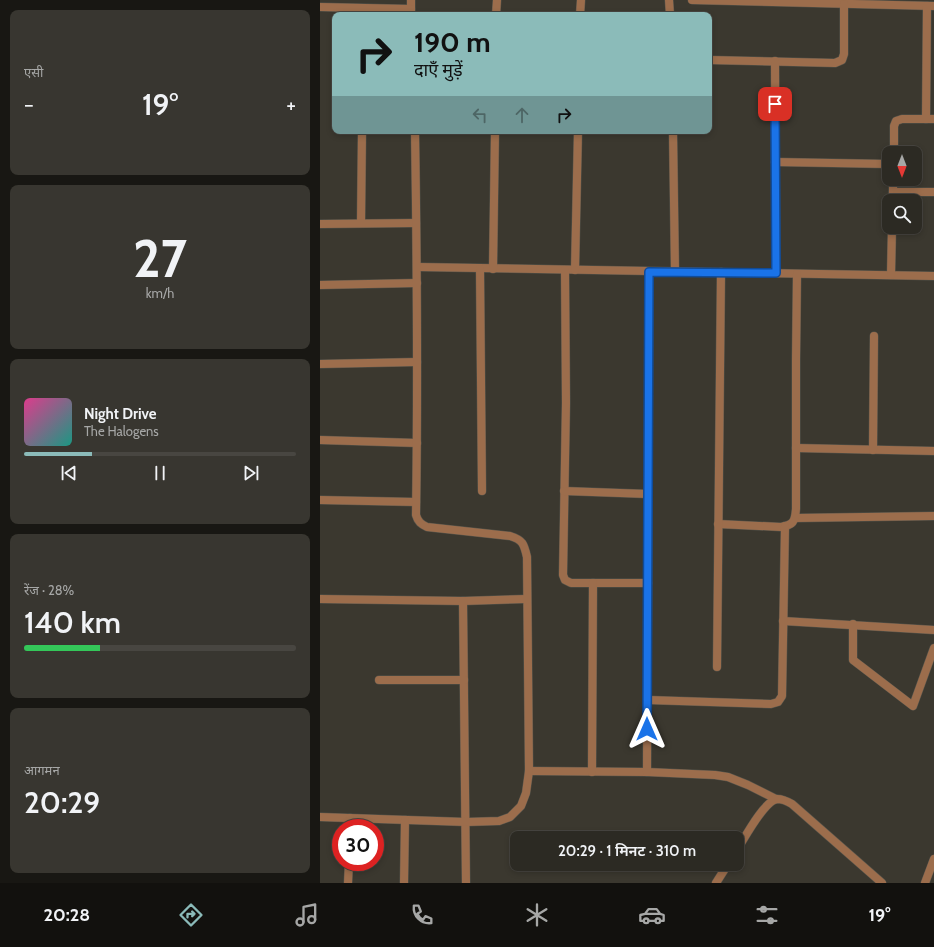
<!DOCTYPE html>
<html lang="hi">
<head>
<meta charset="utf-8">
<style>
	body { margin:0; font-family:Cabin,"Noto Sans Devanagari",sans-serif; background:#383630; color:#f1f3f6; height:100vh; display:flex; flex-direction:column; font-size:15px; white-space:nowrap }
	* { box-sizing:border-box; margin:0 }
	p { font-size:13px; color:#a6a7a6 }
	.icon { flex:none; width:22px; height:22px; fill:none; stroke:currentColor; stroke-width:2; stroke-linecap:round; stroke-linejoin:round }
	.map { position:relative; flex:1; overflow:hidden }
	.details { display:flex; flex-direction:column; gap:10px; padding:10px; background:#181713; width:320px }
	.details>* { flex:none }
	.banner { position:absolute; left:12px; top:12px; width:380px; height:122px; border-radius:8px; box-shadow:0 2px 6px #0003,0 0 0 1px #484641; background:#8bbbb9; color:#111; overflow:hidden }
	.needle { width:26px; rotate:180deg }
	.buttons { position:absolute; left:562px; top:146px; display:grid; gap:8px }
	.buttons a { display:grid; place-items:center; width:40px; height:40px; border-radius:8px; background:#2c2a23; box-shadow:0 2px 6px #0003,0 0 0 1px #484641; font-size:20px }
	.speed { position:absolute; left:12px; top:819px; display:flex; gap:8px; font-size:20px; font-weight:700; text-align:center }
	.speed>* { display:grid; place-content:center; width:52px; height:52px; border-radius:50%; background:#2c2a23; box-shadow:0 2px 6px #0003,0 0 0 1px #484641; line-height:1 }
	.speed .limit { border:6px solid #d22; background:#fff; color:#111 }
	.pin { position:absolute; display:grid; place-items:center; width:34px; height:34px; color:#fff; margin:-17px; border-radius:8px; box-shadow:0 2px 6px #0006 }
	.me { position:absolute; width:44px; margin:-22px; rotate:0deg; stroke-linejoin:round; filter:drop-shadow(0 0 3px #0008) }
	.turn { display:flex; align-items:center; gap:14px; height:84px; padding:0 16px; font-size:18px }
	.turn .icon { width:52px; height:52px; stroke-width:2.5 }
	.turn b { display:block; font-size:28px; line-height:34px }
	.lanes { display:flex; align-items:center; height:38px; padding:0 16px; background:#0003; justify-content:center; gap:20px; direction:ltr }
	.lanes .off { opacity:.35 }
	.big { font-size:30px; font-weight:600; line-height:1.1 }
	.details .card { flex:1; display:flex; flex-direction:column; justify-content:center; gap:6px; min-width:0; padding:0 14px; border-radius:8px; background:#383630 }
	.details .dial { align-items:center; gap:0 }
	.dial b { font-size:52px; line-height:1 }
	.song { display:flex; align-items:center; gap:12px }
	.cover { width:48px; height:48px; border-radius:6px; background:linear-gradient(135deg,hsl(330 70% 55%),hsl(170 70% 35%)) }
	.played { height:4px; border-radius:2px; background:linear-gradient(90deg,#8bbbb9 25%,#484641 25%) }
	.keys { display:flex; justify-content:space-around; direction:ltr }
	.heat { display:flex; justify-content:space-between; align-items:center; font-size:22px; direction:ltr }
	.charge { height:6px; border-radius:3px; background:linear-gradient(90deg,#34c759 28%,#484641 0) }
	.trip { position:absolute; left:190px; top:831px; width:234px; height:40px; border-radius:8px; background:#2c2a23; box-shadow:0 2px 6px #0003,0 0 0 1px #484641; font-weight:600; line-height:40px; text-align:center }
	.menu { display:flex; height:64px; justify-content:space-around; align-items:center; background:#12110e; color:#a6a7a6 }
	.menu .icon { width:28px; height:28px }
	.menu .selected { color:#8bbbb9 }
	.menu b { font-size:18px; color:#f1f3f6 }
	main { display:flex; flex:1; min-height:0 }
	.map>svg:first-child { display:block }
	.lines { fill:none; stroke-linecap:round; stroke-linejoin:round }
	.street-casing { stroke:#57554c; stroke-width:9 }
	.street { stroke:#9c6d4c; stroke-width:8 }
	.route-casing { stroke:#114b97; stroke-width:10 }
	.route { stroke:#1a73e8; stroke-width:7 }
</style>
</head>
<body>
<main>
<section class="details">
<div class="card"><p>एसी</p>
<div class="heat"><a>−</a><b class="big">19°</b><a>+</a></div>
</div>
<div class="card dial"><b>27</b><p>km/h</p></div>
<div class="card">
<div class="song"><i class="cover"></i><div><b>Night Drive</b><p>The Halogens</p></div></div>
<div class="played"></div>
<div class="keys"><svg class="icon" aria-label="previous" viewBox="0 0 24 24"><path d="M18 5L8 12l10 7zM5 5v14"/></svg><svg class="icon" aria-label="pause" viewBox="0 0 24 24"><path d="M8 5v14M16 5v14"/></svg><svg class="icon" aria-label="next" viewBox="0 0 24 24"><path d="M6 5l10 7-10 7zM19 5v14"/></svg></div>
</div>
<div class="card"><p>रेंज · 28%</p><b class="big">140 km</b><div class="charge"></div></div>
<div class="card"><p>आगमन</p><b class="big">20:29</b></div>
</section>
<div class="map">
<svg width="614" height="883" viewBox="0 0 614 883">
	<rect width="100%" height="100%" fill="#3b382f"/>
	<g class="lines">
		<g class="street-casing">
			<g id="street">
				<polyline points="91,0 91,15"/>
				<polyline points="349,0 350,15"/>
				<polyline points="372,0 614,6"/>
				<polyline points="0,7 91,9"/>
				<polyline points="176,15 177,0"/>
				<polyline points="260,15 261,0"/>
				<polyline points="389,60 515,63 522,60 524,54 524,4"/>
				<polyline points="455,61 456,273"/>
				<polyline points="606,119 607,6"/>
				<polyline points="353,131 355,272"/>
				<polyline points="574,153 574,126 576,121 582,119 614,119"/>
				<polyline points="455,162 569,164"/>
				<polyline points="573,192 614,192"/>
				<polyline points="573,201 573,179"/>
				<polyline points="41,223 42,131"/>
				<polyline points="0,224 96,223"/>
				<polyline points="98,267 614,276"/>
				<polyline points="160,269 162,491"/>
				<polyline points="173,269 175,131"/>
				<polyline points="245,270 246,403 243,575 245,580 251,583 328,583"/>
				<polyline points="255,270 258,131"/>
				<polyline points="571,275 572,227"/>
				<polyline points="0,285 97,283"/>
				<polyline points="0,364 97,362"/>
				<polyline points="0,440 97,443"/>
				<polyline points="476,448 614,451"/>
				<polyline points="553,450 554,336"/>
				<polyline points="244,491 328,494"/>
				<polyline points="0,500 96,502"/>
				<polyline points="475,518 614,516"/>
				<path d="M398,524L461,527C473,525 475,522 476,509V360L477,274"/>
				<polyline points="0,599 143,601 206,599"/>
				<polyline points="143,601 146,883"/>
				<polyline points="463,621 614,630"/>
				<polyline points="533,624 533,660 593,706 614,648"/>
				<polyline points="397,667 401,272"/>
				<polyline points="59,680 144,680"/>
				<polyline points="328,700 451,704 458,702 462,696 465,526"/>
				<polyline points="209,771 327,772 395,775 408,777 428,785 456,799"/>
				<polyline points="272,772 273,583"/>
				<polyline points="327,772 329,272"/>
				<path d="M0,817L146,822L179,821L190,817L201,806L206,793L209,771L207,557C204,544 203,540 190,536L107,527C101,524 98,522 96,515C98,387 97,259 95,131"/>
				<polyline points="30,828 30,818"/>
				<path d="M417,850C424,839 444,801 457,799C462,799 467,801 472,804L562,883"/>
				<polyline points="28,883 29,862"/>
				<polyline points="84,883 85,820"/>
				<polyline points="396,883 408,864"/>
				<polyline points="605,883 614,859"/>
			</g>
		</g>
		<use href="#street" class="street"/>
	</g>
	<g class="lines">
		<g class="route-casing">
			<polyline id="route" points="327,729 329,272 456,273 455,104"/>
		</g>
		<use href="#route" class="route"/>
	</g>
</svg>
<div class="buttons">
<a><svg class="needle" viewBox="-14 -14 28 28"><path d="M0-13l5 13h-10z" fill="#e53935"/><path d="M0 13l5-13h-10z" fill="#a6a7a6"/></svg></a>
<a><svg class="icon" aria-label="search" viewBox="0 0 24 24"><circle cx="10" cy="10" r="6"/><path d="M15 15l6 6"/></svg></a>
</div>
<div class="speed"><div class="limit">30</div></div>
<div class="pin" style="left:455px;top:104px;background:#d93025"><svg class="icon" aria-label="arrive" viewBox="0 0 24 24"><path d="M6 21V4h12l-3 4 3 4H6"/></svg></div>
<svg class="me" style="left:327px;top:729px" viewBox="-20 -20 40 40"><path d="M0-17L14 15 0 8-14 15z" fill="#1a73e8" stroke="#fff" stroke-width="4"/></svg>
<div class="trip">20:29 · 1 मिनट · 310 m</div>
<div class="banner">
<div class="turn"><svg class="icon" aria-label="right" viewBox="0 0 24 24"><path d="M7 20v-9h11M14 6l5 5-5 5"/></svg><div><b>190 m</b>दाएँ मुड़ें</div></div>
<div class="lanes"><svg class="icon off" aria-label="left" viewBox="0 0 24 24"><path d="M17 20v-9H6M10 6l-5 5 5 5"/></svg><svg class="icon off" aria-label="ahead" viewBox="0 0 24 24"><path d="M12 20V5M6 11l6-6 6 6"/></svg><svg class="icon" aria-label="right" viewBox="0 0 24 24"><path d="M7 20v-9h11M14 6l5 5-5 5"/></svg></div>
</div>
</div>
</main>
<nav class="menu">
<b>20:28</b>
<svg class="icon selected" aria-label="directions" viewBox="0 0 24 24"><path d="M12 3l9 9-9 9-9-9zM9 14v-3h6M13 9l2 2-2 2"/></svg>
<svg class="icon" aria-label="music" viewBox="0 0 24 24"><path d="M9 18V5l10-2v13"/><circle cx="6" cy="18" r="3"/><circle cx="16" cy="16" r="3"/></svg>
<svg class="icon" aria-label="phone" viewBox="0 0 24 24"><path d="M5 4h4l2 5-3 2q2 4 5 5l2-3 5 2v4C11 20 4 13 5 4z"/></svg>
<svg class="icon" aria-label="climate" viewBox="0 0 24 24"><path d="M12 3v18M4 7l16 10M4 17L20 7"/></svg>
<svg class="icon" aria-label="car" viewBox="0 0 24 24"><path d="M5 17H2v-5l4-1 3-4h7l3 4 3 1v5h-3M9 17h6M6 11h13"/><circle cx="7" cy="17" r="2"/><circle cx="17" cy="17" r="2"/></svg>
<svg class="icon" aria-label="filters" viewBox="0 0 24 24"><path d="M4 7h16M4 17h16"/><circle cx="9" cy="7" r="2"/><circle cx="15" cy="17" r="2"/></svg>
<b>19°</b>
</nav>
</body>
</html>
